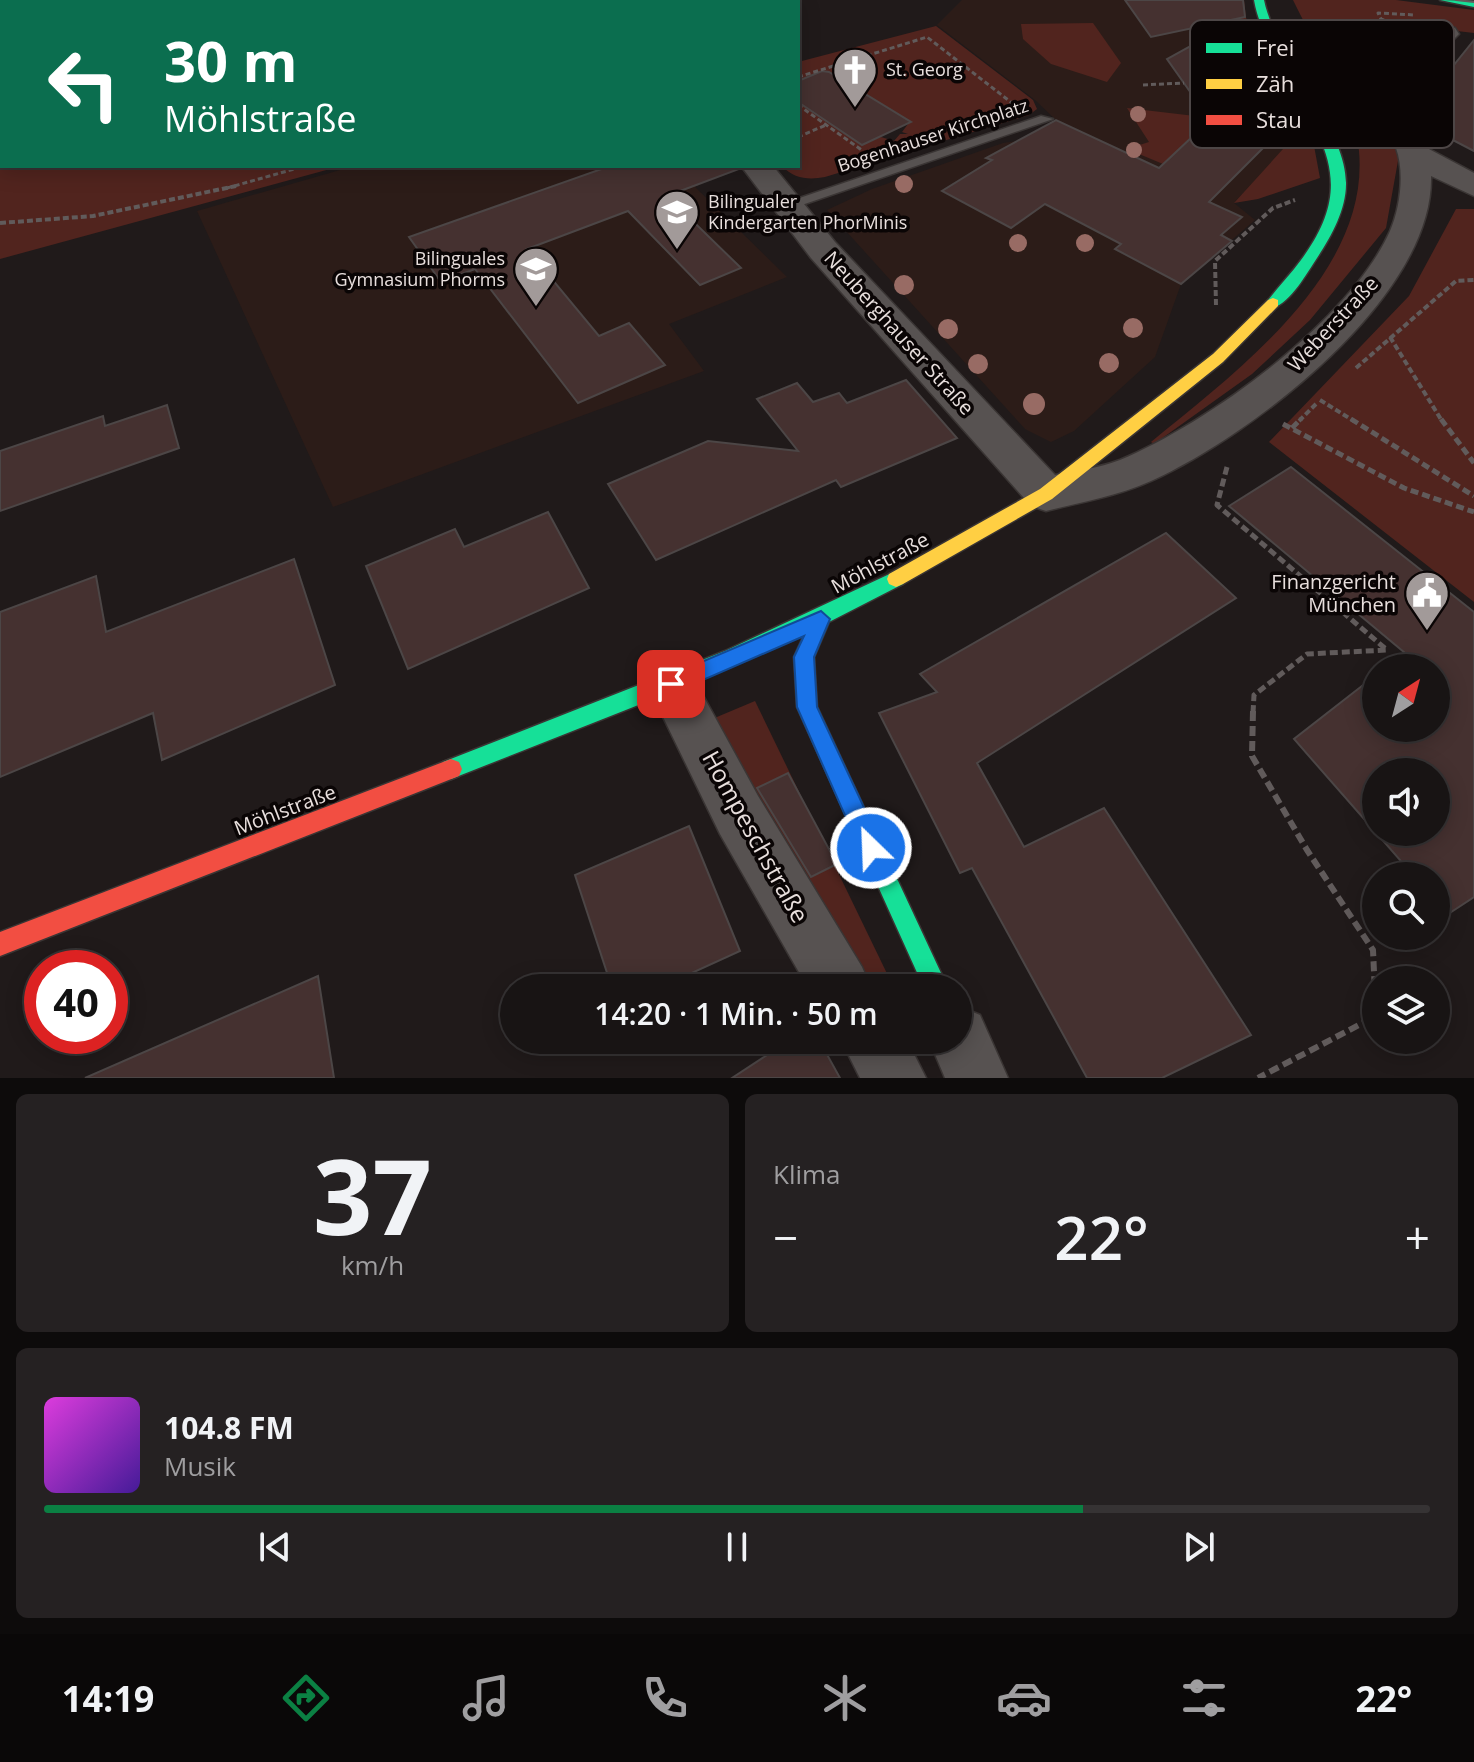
<!DOCTYPE html>
<html lang="de">
<head>
<meta charset="utf-8">
<style>
	body { margin:0; font-family:"Open Sans",sans-serif; background:#252122; color:#f1f3f6; height:100vh; display:flex; flex-direction:column; font-size:30px; white-space:nowrap }
	* { box-sizing:border-box; margin:0 }
	p { font-size:26px; color:#9f9ea0 }
	.icon { flex:none; width:44px; height:44px; fill:none; stroke:currentColor; stroke-width:2; stroke-linecap:round; stroke-linejoin:round }
	.map { position:relative; height:1078px; overflow:hidden }
	.panel { display:flex; flex-direction:column; gap:16px; padding:16px; background:#0d0b0b; flex:1 }
	.panel>* { flex:none }
	.banner { position:absolute; left:0px; top:0px; width:800px; height:168px; box-shadow:0 4px 20px #0003,0 0 0 2px #363334; background:#0b6e4f; color:#fff; overflow:hidden }
	.needle { width:52px; rotate:36deg }
	.buttons { position:absolute; left:1362px; top:654px; display:grid; gap:16px }
	.buttons a { display:grid; place-items:center; width:88px; height:88px; border-radius:50%; background:#181414; box-shadow:0 4px 20px #0003,0 0 0 2px #363334; font-size:40px }
	.speed { position:absolute; left:24px; top:950px; display:flex; gap:16px; font-size:40px; font-weight:700; text-align:center }
	.speed>* { display:grid; place-content:center; width:104px; height:104px; border-radius:50%; background:#181414; box-shadow:0 4px 20px #0003,0 0 0 2px #363334; line-height:1 }
	.speed .limit { border:12px solid #d22; background:#fff; color:#111 }
	.pin { position:absolute; display:grid; place-items:center; width:68px; height:68px; color:#fff; margin:-34px; border-radius:16px; box-shadow:0 4px 12px #0006 }
	.me { position:absolute; width:88px; margin:-44px; rotate:336deg; stroke-linejoin:round; filter:drop-shadow(0 0 6px #0008) }
	.turn { display:flex; align-items:center; gap:28px; height:168px; padding:0 32px; font-size:36px }
	.turn .icon { width:104px; height:104px; stroke-width:2.5 }
	.turn b { display:block; font-size:56px; line-height:68px }
	.big { font-size:60px; font-weight:600; line-height:1.1 }
	.panel .tile { flex:1; display:flex; flex-direction:column; justify-content:center; gap:12px; min-width:0; padding:0 28px; border-radius:12px; background:#252122 }
	.panel .dial { align-items:center; gap:0 }
	.dial b { font-size:104px; line-height:1 }
	.song { display:flex; align-items:center; gap:24px }
	.cover { width:96px; height:96px; border-radius:12px; background:linear-gradient(135deg,hsl(300 70% 55%),hsl(260 70% 35%)) }
	.played { height:8px; border-radius:4px; background:linear-gradient(90deg,#0b8043 75%,#363334 75%) }
	.keys { display:flex; justify-content:space-around; direction:ltr }
	.heat { display:flex; justify-content:space-between; align-items:center; font-size:44px; direction:ltr }
	.panel .tiles { flex:1; display:grid; gap:16px; grid-template-columns:1fr 1fr }
	.tile:last-child { grid-column:span 2 }
	.trip { position:absolute; left:500px; top:974px; width:472px; height:80px; border-radius:40px; background:#181414; box-shadow:0 4px 20px #0003,0 0 0 2px #363334; font-weight:600; line-height:80px; text-align:center }
	.menu { display:flex; height:128px; justify-content:space-around; align-items:center; background:#0a0808; color:#9f9ea0 }
	.menu .icon { width:56px; height:56px }
	.menu .selected { color:#0b8043 }
	.menu b { font-size:36px; color:#f1f3f6 }
	.map>svg:first-child { display:block }
	.built { fill:#2c1c18 }
	.green { fill:#51241e }
	.building { fill:#453130; stroke:#4c4646; stroke-width:2; fill-rule:evenodd }
	.lines { fill:none; stroke-linecap:round; stroke-linejoin:round }
	.lane-casing { stroke:#3a3534; stroke-width:3 }
	.street-casing { stroke:#3a3534; stroke-width:3 }
	.fast-casing { stroke:#3a3534; stroke-width:3 }
	.slow-casing { stroke:#3a3534; stroke-width:3 }
	.jam-casing { stroke:#3a3534; stroke-width:3 }
	.path-far3 { stroke:#615b5b; stroke-width:3; stroke-dasharray:5 3; stroke-linecap:butt }
	.path-far2 { stroke:#615b5b; stroke-width:4; stroke-dasharray:6 3; stroke-linecap:butt }
	.path-far1 { stroke:#615b5b; stroke-width:5; stroke-dasharray:8 4; stroke-linecap:butt }
	.path { stroke:#615b5b; stroke-width:6; stroke-dasharray:10 5; stroke-linecap:butt }
	.lane { fill:#575251; fill-rule:evenodd }
	.street { fill:#575251; fill-rule:evenodd }
	.fast { fill:#16e098; fill-rule:evenodd }
	.slow { fill:#ffcf43; fill-rule:evenodd }
	.jam { fill:#f24e42; fill-rule:evenodd }
	.tram { stroke:#615b5b; stroke-width:2 }
	.tree { fill:#986b64 }
	.route { fill:#1a73e8; stroke:#114b97; stroke-width:2 }
	.labels { text-anchor:middle; stroke-width:7; stroke-linejoin:round; paint-order:stroke }
	.far-poi-label { font-size:18px; fill:#e8dfdd; stroke:#0a0505; text-anchor:start }
	.far-street-label { font-size:18px; fill:#e8dfdd; stroke:#0a0505 }
	.street-label { font-size:20px; fill:#e8dfdd; stroke:#0a0505 }
	.poi-label { font-size:20px; fill:#e8dfdd; stroke:#0a0505; text-anchor:end }
	.near-street-label { font-size:24px; fill:#e8dfdd; stroke:#0a0505 }
	.key { fill:#0a0505; stroke:#4d4646; stroke-width:2 }
	.key-label { font-size:22px; fill:#e8dfdd }
</style>
</head>
<body>
<div class="map">
<svg width="1474" height="1078" viewBox="0 0 1474 1078">
	<rect width="100%" height="100%" fill="#201a1a"/>
	<g class="built">
		<polygon points="962,0 1184,0 1294,138 1234,203 1255,220 1181,284 1155,357 1074,431 1051,442 1025,429 827,210 872,189 1003,143 1017,141 1056,120 1035,100 937,25"/>
		<polygon points="354,166 735,166 695,187 787,277 669,324 704,371 333,507 197,211"/>
	</g>
	<g class="green">
		<polygon points="281,0 620,0 247,2"/>
		<polygon points="1184,0 1244,0 1246,18 1312,135 1320,178 1258,199 1234,203 1293,138"/>
		<path d="M1293,0H1396L1474,10V33L1431,28L1418,38L1383,85L1401,144L1386,228L1310,320L1252,374L1154,444L1151,442C1235,373 1370,274 1359,151C1355,109 1312,40 1293,0Z"/>
		<polygon points="0,17 2,166 341,166 0,259"/>
		<polygon points="1093,23 1121,63 1107,82 1051,64 1023,39 1021,24"/>
		<path d="M936,26L1033,100L1037,109L1029,115L825,177C809,180 794,179 782,166H798V91L836,128L862,145L881,137L894,141L900,134H908L902,132L908,124L830,72L798,81V62Z"/>
		<polygon points="1127,108 1212,118 1163,164 1127,149 1149,142"/>
		<polygon points="1456,209 1474,209 1474,602 1269,442 1409,296"/>
		<polygon points="755,701 894,988 862,988 705,722"/>
	</g>
	<g class="building">
		<polygon points="1125,0 1243,0 1245,17 1151,37"/>
		<polygon points="1205,38 1279,132 1209,202 1242,217 1221,235 1232,241 1181,284 1115,249 1121,244 1045,204 1011,228 942,191 992,160 986,158 1056,120 1159,168 1210,120 1167,59"/>
		<polygon points="1474,40 1474,151 1422,124 1417,111"/>
		<polygon points="822,71 829,72 911,122 862,145 798,102 798,81"/>
		<polygon points="610,166 738,166 739,169 667,196 741,268 700,285 628,211 527,249 599,336 629,323 665,365 578,403 475,269 441,282 409,237"/>
		<polygon points="906,380 957,438 841,487 836,480 656,560 608,484 708,441 798,451 757,399 797,383 813,402 839,393 847,403"/>
		<polygon points="167,405 179,448 0,511 0,451 103,416 105,426"/>
		<path d="M1291,467L1474,612V897L1436,922V876H1414L1294,739L1376,675V728H1436V668H1385L1405,653L1229,506ZM1376,772H1436V832H1376Z"/>
		<polygon points="548,512 589,588 408,669 366,566 455,529 464,547"/>
		<polygon points="1166,533 1236,598 977,763 1024,847 1104,808 1251,1035 1162,1078 1087,1078 972,868 960,873 879,713 937,692 920,674"/>
		<polygon points="294,559 335,685 162,760 153,713 0,777 0,612 96,576 106,632"/>
		<polygon points="788,773 837,864 811,877 757,788"/>
		<polygon points="689,826 740,951 659,988 612,988 575,875"/>
		<polygon points="318,976 334,1078 85,1078"/>
		<polygon points="790,1040 819,1040 840,1078 732,1078"/>
	</g>
	<g class="lines">
		<g class="lane-casing">
			<polygon id="lane" points="1041,116 1053,119 793,208 787,210 779,205"/>
		</g>
		<g class="street-casing">
			<g id="street">
				<path d="M1446,26L1455,28L1459,34L1423,70L1412,106L1427,148L1474,173V196L1431,176C1434,297 1252,435 1151,481C1118,496 1081,502 1046,511L1031,506L811,258L741,166H773L835,242L1055,475C1076,471 1099,468 1120,460C1208,423 1350,321 1390,231C1400,208 1405,173 1396,148C1391,134 1384,123 1383,108C1382,74 1414,34 1446,26Z"/>
				<polygon points="671,662 688,668 758,796 862,967 871,988 808,988 720,834 647,684 654,668"/>
				<polygon points="958,1006 980,1015 1008,1078 945,1078 929,1040 958,1040"/>
				<polygon points="841,1040 907,1040 926,1078 860,1078"/>
			</g>
		</g>
		<g class="fast-casing">
			<g id="fast">
				<path d="M1254,0H1264C1276,59 1347,128 1346,184C1346,210 1331,237 1317,258C1307,273 1291,302 1273,308L1266,303C1277,288 1290,275 1301,260C1354,188 1328,149 1289,79C1275,53 1259,29 1254,0Z"/>
				<polygon points="1440,0 1474,1 1474,7"/>
				<polygon points="896,571 903,574 905,579 903,584 829,622 814,657 817,707 948,988 924,988 797,707 794,657 805,633 684,687 451,779 443,776 440,769 443,762 725,651"/>
			</g>
		</g>
		<g class="slow-casing">
			<polygon id="slow" points="1273,298 1278,300 1278,306 1223,362 1052,499 903,584 896,587 889,584 887,579 889,574 1040,489 1213,354 1268,300"/>
		</g>
		<g class="jam-casing">
			<polygon id="jam" points="451,759 459,762 462,769 459,776 0,956 0,932"/>
		</g>
		<g class="path-far3">
			<polyline points="589,0 593,2"/>
			<polyline points="555,2 560,0"/>
			<polyline points="1399,26 1381,19 1378,13 1415,15"/>
			<polyline points="1311,31 1364,83"/>
			<polyline points="798,77 927,37 1012,103"/>
			<polyline points="1143,85 1184,83"/>
			<polyline points="798,105 863,151"/>
			<polyline points="798,137 826,125"/>
			<polyline points="227,188 305,166"/>
		</g>
		<g class="path-far2">
			<polyline points="0,223 93,216 236,186"/>
			<polyline points="1216,305 1215,261 1273,208 1295,200"/>
			<polyline points="1390,337 1442,421"/>
			<polyline points="1356,368 1456,281 1474,280"/>
			<polyline points="1320,400 1354,421"/>
			<polyline points="1299,421 1316,404"/>
		</g>
		<g class="path-far1">
			<polyline points="1351,419 1474,496"/>
			<polyline points="1441,419 1474,463"/>
			<polyline points="1283,424 1404,488 1474,512"/>
			<polyline points="1292,428 1301,419"/>
			<polyline points="1227,467 1217,505 1387,650 1307,654 1254,695 1253,713"/>
		</g>
		<polyline class="path" points="1253,711 1252,756 1307,850 1373,950 1376,1016 1258,1078"/>
		<use href="#lane" class="lane"/>
		<use href="#street" class="street"/>
		<use href="#fast" class="fast"/>
		<use href="#slow" class="slow"/>
		<use href="#jam" class="jam"/>
		<polyline class="tram" points="1456,0 1474,2"/>
	</g>
	<g class="tree">
		<circle cx="1138" cy="114" r="8"/>
		<circle cx="1134" cy="150" r="8"/>
		<circle cx="904" cy="184" r="9"/>
		<circle cx="1018" cy="243" r="9"/>
		<circle cx="1085" cy="243" r="9"/>
		<circle cx="904" cy="285" r="10"/>
		<circle cx="1133" cy="328" r="10"/>
		<circle cx="948" cy="329" r="10"/>
		<circle cx="1109" cy="363" r="10"/>
		<circle cx="978" cy="364" r="10"/>
		<circle cx="1034" cy="404" r="11"/>
	</g>
	<polygon class="route" points="821,611 830,619 814,657 817,707 883,848 879,856 871,859 863,856 797,707 794,657 804,636 671,694 664,691 661,684 664,678"/>
	<defs>
		<g id="church-pin" transform="scale(2.3)"><path d="M0 17L-7.5 6A9.5 9.5 0 1 1 7.5 6Z" fill="#a29a99" stroke="#0a0505"/><path d="M-1.2-6h2.4v3.5h3.3v2.4h-3.3V6h-2.4V-.1h-3.3v-2.4h3.3Z" fill="#fff"/></g>
		<g id="school-pin" transform="scale(2.3)"><path d="M0 17L-7.5 6A9.5 9.5 0 1 1 7.5 6Z" fill="#a29a99" stroke="#0a0505"/><path d="M0-5L7-2L0 1L-7-2ZM-4 1L0 2.5L4 1V4Q0 6-4 4Z" fill="#fff"/></g>
		<g id="civic-pin" transform="scale(2.3)"><path d="M0 17L-7.5 6A9.5 9.5 0 1 1 7.5 6Z" fill="#a29a99" stroke="#0a0505"/><path d="M-.6-6.5H3V-4.5H.6V-3L4-1V1h2V6H-6V1h2V-1L-.6-3ZM-1.2 2.5V6h2.4V2.5Z" fill="#fff"/></g>
	</defs>
	<g fill-rule="evenodd">
		<use href="#church-pin" x="855" y="70"/>
		<use href="#school-pin" x="677" y="212"/>
		<use href="#school-pin" x="536" y="269"/>
		<use href="#civic-pin" x="1427" y="593"/>
	</g>
	<g class="labels">
		<g class="far-poi-label">
			<text x="886" y="76">St. Georg</text>
			<text x="708" y="208">Bilingualer<tspan x="708" dy="21">Kindergarten PhorMinis</tspan></text>
			<text x="505" y="265" text-anchor="end">Bilinguales<tspan x="505" dy="21">Gymnasium Phorms</tspan></text>
		</g>
		<g class="far-street-label">
			<text transform="translate(933 136) rotate(-18)" y="6">Bogenhauser Kirchplatz</text>
		</g>
		<g class="street-label">
			<text transform="translate(1333 324) rotate(-47)" y="7">Weberstraße</text>
			<text transform="translate(899 333) rotate(48)" y="7">Neuberghauser Straße</text>
			<text transform="translate(880 563) rotate(-28)" y="7">Möhlstraße</text>
			<text transform="translate(285 810) rotate(-21)" y="7">Möhlstraße</text>
		</g>
		<g class="poi-label">
			<text x="1396" y="589">Finanzgericht<tspan x="1396" dy="23">München</tspan></text>
		</g>
		<g class="near-street-label">
			<text transform="translate(755 837) rotate(61)" y="8">Hompeschstraße</text>
		</g>
	</g>
	<rect x="1190" y="20" width="264" height="128" rx="12" class="key"/>
	<rect x="1206" y="43" width="36" height="10" fill="#16e098"/>
	<rect x="1206" y="79" width="36" height="10" fill="#ffcf43"/>
	<rect x="1206" y="115" width="36" height="10" fill="#f24e42"/>
	<g class="key-label">
		<text x="1256" y="56">Frei</text>
		<text x="1256" y="92">Zäh</text>
		<text x="1256" y="128">Stau</text>
	</g>
</svg>
<div class="buttons">
<a><svg class="needle" viewBox="-14 -14 28 28"><path d="M0-13l5 13h-10z" fill="#e53935"/><path d="M0 13l5-13h-10z" fill="#9f9ea0"/></svg></a>
<a><svg class="icon" aria-label="sound" viewBox="0 0 24 24"><path d="M4 9h4l5-4v14l-5-4H4zM17 9q2 3 0 6"/></svg></a>
<a><svg class="icon" aria-label="search" viewBox="0 0 24 24"><circle cx="10" cy="10" r="6"/><path d="M15 15l6 6"/></svg></a>
<a><svg class="icon" aria-label="layers" viewBox="0 0 24 24"><path d="M12 4l9 5-9 5-9-5zM3 14l9 5 9-5"/></svg></a>
</div>
<div class="speed"><div class="limit">40</div></div>
<div class="pin" style="left:671px;top:684px;background:#d93025"><svg class="icon" aria-label="arrive" viewBox="0 0 24 24"><path d="M6 21V4h12l-3 4 3 4H6"/></svg></div>
<svg class="me" style="left:871px;top:848px" viewBox="-20 -20 40 40"><circle r="17" fill="#1a73e8" stroke="#fff" stroke-width="3"/><path d="M0-11L8 9 0 5-8 9z" fill="#fff"/></svg>
<div class="trip">14:20 · 1 Min. · 50 m</div>
<div class="banner">
<div class="turn"><svg class="icon" aria-label="left" viewBox="0 0 24 24"><path d="M17 20v-9H6M10 6l-5 5 5 5"/></svg><div><b>30 m</b>Möhlstraße</div></div>
</div>
</div>
<section class="panel">
<div class="tiles">
<div class="tile dial"><b>37</b><p>km/h</p></div>
<div class="tile"><p>Klima</p>
<div class="heat"><a>−</a><b class="big">22°</b><a>+</a></div>
</div>
<div class="tile">
<div class="song"><i class="cover"></i><div><b>104.8 FM</b><p>Musik</p></div></div>
<div class="played"></div>
<div class="keys"><svg class="icon" aria-label="previous" viewBox="0 0 24 24"><path d="M18 5L8 12l10 7zM5 5v14"/></svg><svg class="icon" aria-label="pause" viewBox="0 0 24 24"><path d="M8 5v14M16 5v14"/></svg><svg class="icon" aria-label="next" viewBox="0 0 24 24"><path d="M6 5l10 7-10 7zM19 5v14"/></svg></div>
</div>
</div>
</section>
<nav class="menu">
<b>14:19</b>
<svg class="icon selected" aria-label="directions" viewBox="0 0 24 24"><path d="M12 3l9 9-9 9-9-9zM9 14v-3h6M13 9l2 2-2 2"/></svg>
<svg class="icon" aria-label="music" viewBox="0 0 24 24"><path d="M9 18V5l10-2v13"/><circle cx="6" cy="18" r="3"/><circle cx="16" cy="16" r="3"/></svg>
<svg class="icon" aria-label="phone" viewBox="0 0 24 24"><path d="M5 4h4l2 5-3 2q2 4 5 5l2-3 5 2v4C11 20 4 13 5 4z"/></svg>
<svg class="icon" aria-label="climate" viewBox="0 0 24 24"><path d="M12 3v18M4 7l16 10M4 17L20 7"/></svg>
<svg class="icon" aria-label="car" viewBox="0 0 24 24"><path d="M5 17H2v-5l4-1 3-4h7l3 4 3 1v5h-3M9 17h6M6 11h13"/><circle cx="7" cy="17" r="2"/><circle cx="17" cy="17" r="2"/></svg>
<svg class="icon" aria-label="filters" viewBox="0 0 24 24"><path d="M4 7h16M4 17h16"/><circle cx="9" cy="7" r="2"/><circle cx="15" cy="17" r="2"/></svg>
<b>22°</b>
</nav>
</body>
</html>
